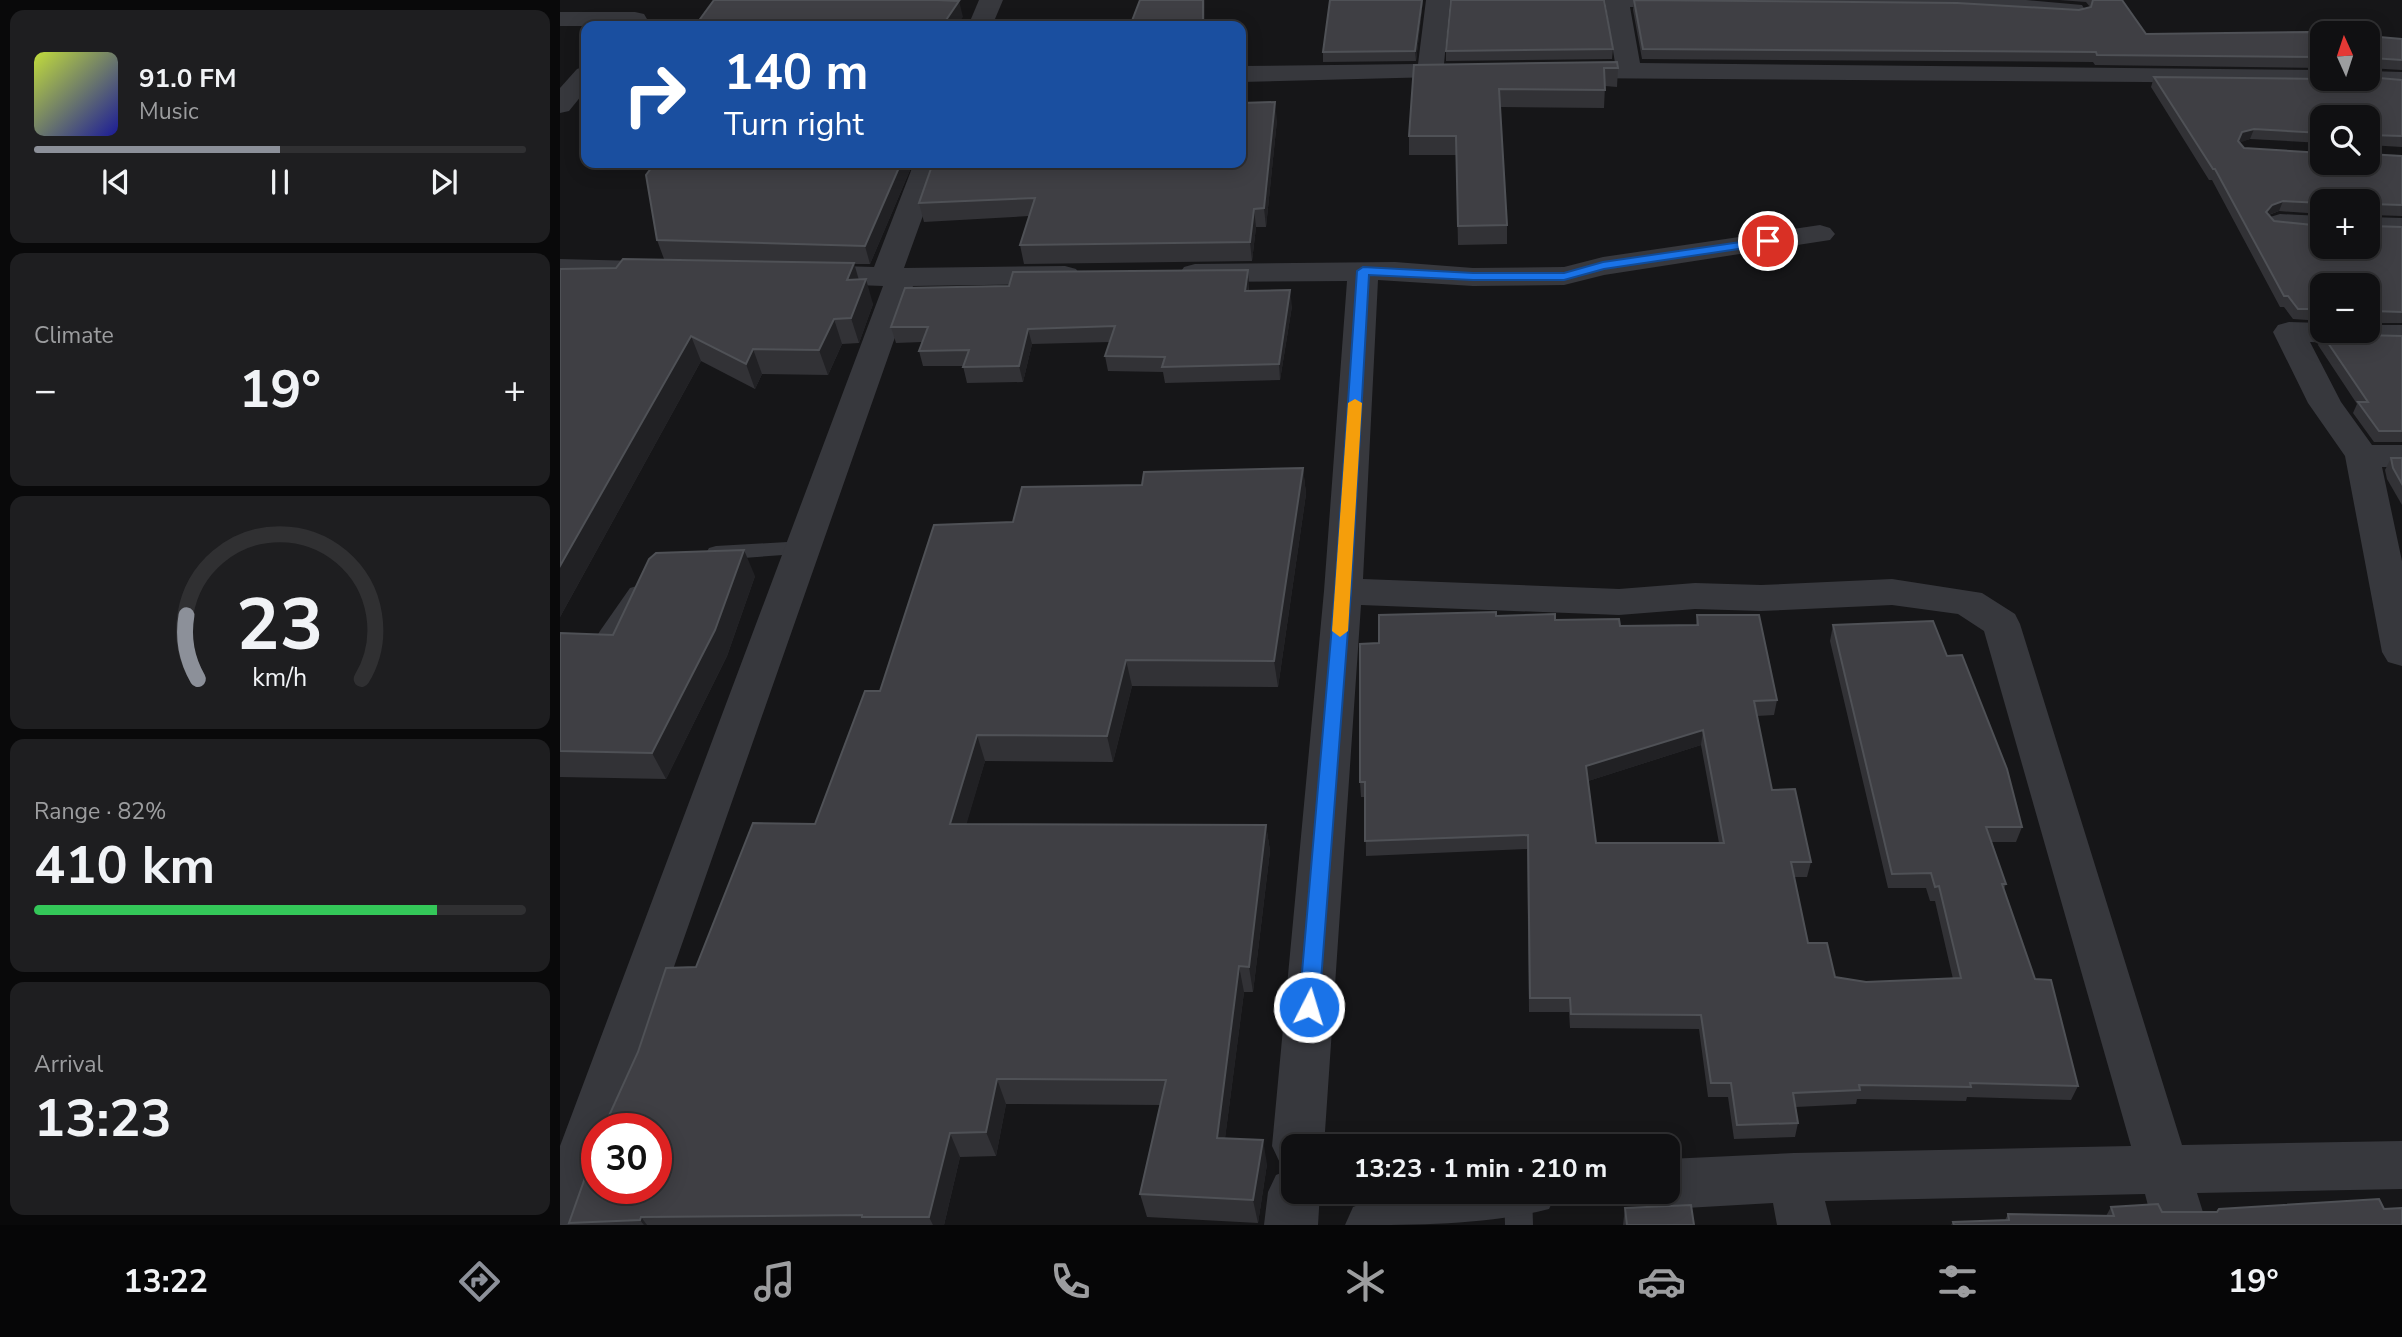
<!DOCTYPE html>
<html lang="en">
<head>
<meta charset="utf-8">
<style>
	body { margin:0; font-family:"Nunito Sans",sans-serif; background:#1e1e20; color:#f1f3f6; height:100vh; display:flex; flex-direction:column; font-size:26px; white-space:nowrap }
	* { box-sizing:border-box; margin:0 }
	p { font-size:23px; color:#9c9d9f }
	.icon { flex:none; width:38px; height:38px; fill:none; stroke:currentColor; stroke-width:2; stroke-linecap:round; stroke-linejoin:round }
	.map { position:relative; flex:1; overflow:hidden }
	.sheet { display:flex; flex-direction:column; gap:10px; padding:10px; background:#09090a; width:560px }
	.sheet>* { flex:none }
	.hud { position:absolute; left:21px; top:21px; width:665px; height:147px; border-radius:14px; box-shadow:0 4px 18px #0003,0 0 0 2px #303032; background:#1a4fa0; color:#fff; overflow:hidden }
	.needle { width:46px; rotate:357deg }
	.buttons { position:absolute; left:1750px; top:21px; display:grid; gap:14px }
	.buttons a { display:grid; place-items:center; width:70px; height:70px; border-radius:14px; background:#101012; box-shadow:0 4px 18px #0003,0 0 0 2px #303032; font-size:35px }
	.speed { position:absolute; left:21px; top:1113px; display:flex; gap:14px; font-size:35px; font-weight:700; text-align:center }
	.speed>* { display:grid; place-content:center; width:91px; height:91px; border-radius:50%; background:#101012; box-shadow:0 4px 18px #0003,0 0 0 2px #303032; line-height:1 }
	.speed .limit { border:10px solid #d22; background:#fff; color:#111 }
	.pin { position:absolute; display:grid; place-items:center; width:60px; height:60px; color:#fff; margin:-30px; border:4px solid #fff; border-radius:50%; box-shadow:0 2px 7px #0007 }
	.me { position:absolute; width:77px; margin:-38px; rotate:5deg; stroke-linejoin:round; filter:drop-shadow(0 0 5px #0008) }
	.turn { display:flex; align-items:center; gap:24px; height:147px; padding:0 28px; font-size:32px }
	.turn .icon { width:91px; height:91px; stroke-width:2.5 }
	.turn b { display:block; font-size:49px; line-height:60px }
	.big { font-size:52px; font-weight:700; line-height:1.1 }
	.sheet .tile { flex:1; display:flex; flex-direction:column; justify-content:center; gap:10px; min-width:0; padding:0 24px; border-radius:14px; background:#1e1e20 }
	.sheet .dial { align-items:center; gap:0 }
	.dial svg { height:182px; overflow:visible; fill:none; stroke:#303032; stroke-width:7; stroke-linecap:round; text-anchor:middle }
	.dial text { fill:#f1f3f6; stroke:none }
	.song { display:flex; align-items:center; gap:21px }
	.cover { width:84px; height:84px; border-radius:10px; background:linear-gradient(135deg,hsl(70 70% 55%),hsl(240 70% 35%)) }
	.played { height:7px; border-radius:4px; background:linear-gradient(90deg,#8c9099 50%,#303032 50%) }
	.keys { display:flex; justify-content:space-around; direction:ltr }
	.heat { display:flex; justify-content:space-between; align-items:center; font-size:38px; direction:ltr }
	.charge { height:10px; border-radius:5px; background:linear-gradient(90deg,#34c759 82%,#303032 0) }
	.trip { position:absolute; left:721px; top:1134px; width:399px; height:70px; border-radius:14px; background:#101012; box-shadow:0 4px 18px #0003,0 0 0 2px #303032; font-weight:700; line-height:70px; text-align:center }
	.menu { display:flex; height:112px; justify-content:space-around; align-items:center; background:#060607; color:#9c9d9f }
	.menu .icon { width:49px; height:49px }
	.menu .current { color:#8c9099 }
	.menu b { font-size:32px; color:#f1f3f6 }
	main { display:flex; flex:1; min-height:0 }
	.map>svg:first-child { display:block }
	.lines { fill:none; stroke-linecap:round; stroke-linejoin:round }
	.service { fill:#37383d; fill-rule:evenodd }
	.minor { fill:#37383d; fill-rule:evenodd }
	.wall { fill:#323236; fill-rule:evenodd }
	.shaded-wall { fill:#212124 }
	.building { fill:#3f3f44; stroke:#4f5156; stroke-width:2; fill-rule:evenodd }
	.route { fill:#1a73e8; stroke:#114b97; stroke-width:2 }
	.slow { fill:#f59e0b }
</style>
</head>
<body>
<main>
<section class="sheet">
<div class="tile">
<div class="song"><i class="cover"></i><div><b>91.0 FM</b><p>Music</p></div></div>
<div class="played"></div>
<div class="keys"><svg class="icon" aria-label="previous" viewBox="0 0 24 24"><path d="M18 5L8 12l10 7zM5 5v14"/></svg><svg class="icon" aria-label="pause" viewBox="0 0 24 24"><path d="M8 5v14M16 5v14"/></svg><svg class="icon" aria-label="next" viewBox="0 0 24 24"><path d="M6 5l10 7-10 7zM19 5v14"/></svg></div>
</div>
<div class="tile"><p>Climate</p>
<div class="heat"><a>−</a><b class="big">19°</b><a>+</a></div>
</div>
<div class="tile dial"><svg viewBox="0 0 100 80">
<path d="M14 69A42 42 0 1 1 86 69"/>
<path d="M14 69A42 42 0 0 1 9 41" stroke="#8c9099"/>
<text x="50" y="56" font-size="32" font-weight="700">23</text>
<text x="50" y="72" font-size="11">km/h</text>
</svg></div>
<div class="tile"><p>Range · 82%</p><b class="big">410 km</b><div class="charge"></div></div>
<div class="tile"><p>Arrival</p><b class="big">13:23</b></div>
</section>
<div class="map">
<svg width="1842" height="1225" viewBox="0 0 1842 1225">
	<rect width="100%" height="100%" fill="#161618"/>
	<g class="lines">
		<g class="service">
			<polygon points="244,541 251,543 254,548 251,553 156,560 149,558 146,553 149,548 156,546"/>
			<polygon points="77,586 84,588 87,593 84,598 56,641 48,644 40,641 37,636 40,631 70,588"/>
			<polygon points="944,1192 972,1192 973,1225 945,1225"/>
		</g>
		<g class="minor">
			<polygon points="419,0 443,0 432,26 408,26"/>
			<polygon points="866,0 890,0 884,64 915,66 919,71 915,76 681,82 681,66 858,64"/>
			<polygon points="1045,0 1466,0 1522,5 1525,10 1522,15 1513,17 1395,10 1070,7 1080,63 1762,70 1762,79 1774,79 1771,83 1762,86 1587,82 1005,78 996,75 992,70 996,65 1055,63"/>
			<polygon points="0,12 75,12 84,14 87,19 84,24 75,26 0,26"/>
			<polygon points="26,66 26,90 9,111 0,113 0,88 17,69"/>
			<polygon points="1808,71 1842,72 1842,88 1796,84 1792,79 1808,79"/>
			<polygon points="354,163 382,163 344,268 505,266 516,269 520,275 516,281 505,284 353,286 57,1129 37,1129 37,1187 23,1225 0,1225 0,1146 323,286 244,283 233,280 229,274 233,268 244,265 314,267"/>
			<polygon points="1720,214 1762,216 1762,234 1710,229 1705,223 1710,217"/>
			<polygon points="1808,217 1842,218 1842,236 1808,235"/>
			<polygon points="1260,225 1270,228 1275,234 1270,240 1044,275 1004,285 913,286 818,280 803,579 1059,589 1135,583 1201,585 1332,579 1422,593 1455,614 1460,624 1622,1145 1842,1141 1842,1189 1637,1193 1647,1225 1593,1225 1585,1194 1265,1201 1271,1225 1217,1225 1213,1203 1108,1209 1090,1201 1085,1192 1108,1192 1108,1159 1234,1153 1571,1146 1424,631 1398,614 1332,605 1201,611 1135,609 1059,615 801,605 764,1146 733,1146 733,1192 760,1192 758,1225 704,1225 708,1192 716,1175 733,1168 720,1163 712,1146 764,591 787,281 635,282 624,279 620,273 624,267 635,264 835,262 913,268 1004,267 1043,257"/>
			<polygon points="0,259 78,261 89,264 93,270 89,276 78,279 0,277"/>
			<polygon points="1729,322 1762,323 1762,331 1808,331 1808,325 1842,325 1842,345 1750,342 1781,402 1812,445 1842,445 1842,467 1822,467 1842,561 1842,666 1828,662 1822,652 1785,456 1748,403 1713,332 1718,325"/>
			<path d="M833,1192H997L989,1209C927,1225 852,1225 785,1225L793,1207Z"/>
		</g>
	</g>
	<g class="wall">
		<polygon points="770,0 863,0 856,61 763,62 763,52"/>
		<polygon points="1074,0 1519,10 1530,7 1526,2 1499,0 1562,0 1586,34 1762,33 1762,68 1535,65 1533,62 1082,59 1073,10"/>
		<polygon points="1808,36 1842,39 1842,70 1808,68"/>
		<polygon points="1053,49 1052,59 886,61 886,51"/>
		<polygon points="854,65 1058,68 1057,87 1045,86 1044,108 940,107 947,225 947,244 898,245 896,155 849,155 849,136"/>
		<path d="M1594,77L1842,80V147L1809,145L1808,154L1842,156V216L1811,215V226L1842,227V323H1808V285H1762V321L1733,319L1724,307H1720L1652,180H1649L1591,87ZM1762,117L1808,163L1684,148L1679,142L1690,139L1762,143ZM1762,201H1808L1762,247L1714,221L1709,215L1719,211L1762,214Z"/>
		<polygon points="717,120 706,227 696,227 692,261 464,264 460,245 469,216 364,222 359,203"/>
		<polygon points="95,163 353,163 310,264 294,264 299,279 313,304 299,343 282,344 268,375 202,374 195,389 141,361 0,617 0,269 56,268 214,262 104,259 97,240"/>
		<polygon points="689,285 689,290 732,306 720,380 605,383 603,372 548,371 545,356 550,342 472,344 463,382 407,383 403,366 363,366 359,351 362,342 336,343 331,327"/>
		<polygon points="1762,334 1842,336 1842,442 1814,442 1793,413 1797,404 1758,345"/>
		<polygon points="1831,458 1842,458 1842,505 1827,479 1825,470"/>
		<polygon points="743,468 746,494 718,687 572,686 553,762 425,761 406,824 706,825 710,851 693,992 684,992 665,1138 707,1164 698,1223 587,1217 580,1194 600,1105 446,1104 436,1156 400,1157 384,1225 10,1225 9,1223 136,967 255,824 320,691 453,522 582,485"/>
		<polygon points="195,576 167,656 106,779 0,777 0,633 53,635"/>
		<path d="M1137,615L1217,700L1214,715L1197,716L1212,790L1251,862L1247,877H1234L1248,943L1275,977L1306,982L1393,979L1375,901H1370L1366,888H1328L1270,641L1273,625L1387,656L1462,827L1456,842H1432L1446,884L1444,889L1475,979L1518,1086L1511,1100L1407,1097L1406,1101L1297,1099L1296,1104L1236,1107L1238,1123L1235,1137L1174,1139L1168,1097H1148L1139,1029L1010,1028L1009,1012H969L967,849L806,856L805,797H801L800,782L819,643L936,616L995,620L1060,626L1136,625ZM1141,745L1159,843H1036L1028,781Z"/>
		<polygon points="1551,1207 1602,1212 1824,1209 1842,1225 1391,1225 1393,1222 1445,1220 1448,1214 1546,1216"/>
		<polygon points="1065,1208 1134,1225 1063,1225"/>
	</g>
	<g class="shaded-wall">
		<rect x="643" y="0" width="2" height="26"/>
		<polygon points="862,0 863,0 856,61 855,51"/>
		<polygon points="399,1 403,17 397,26 382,26"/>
		<polygon points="715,102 717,120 706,227 704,208"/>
		<polygon points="1694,129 1690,139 1679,143 1675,151 1682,132"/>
		<polygon points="341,163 353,163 310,264 305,246"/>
		<polygon points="1723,201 1719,211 1708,215 1706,212 1712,205"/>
		<polygon points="694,209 696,227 692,261 690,242"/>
		<polygon points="294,263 301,288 287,280"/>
		<polygon points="688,270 689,285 687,306 685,291"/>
		<polygon points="306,279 313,304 299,343 291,318"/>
		<polygon points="730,290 732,306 720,380 719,364"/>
		<polygon points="274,319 282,344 268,375 259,350"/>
		<polygon points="468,329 472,344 463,382 459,366"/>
		<polygon points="131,336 141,361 0,617 0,566"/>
		<polygon points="193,349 202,374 195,389 186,364"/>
		<polygon points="743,468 746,494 718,687 714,661"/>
		<polygon points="184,550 195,576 167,656 106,779 92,753"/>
		<polygon points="566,660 572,686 553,762 547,736"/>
		<polygon points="1143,730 1141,745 1025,782 1026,766"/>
		<polygon points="417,735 425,761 399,850 390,824"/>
		<polygon points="706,825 710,851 693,992 689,967"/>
		<polygon points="679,966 684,992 662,1162 657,1138"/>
		<polygon points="437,1079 446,1104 436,1156 426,1132"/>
		<polygon points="390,1133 400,1157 384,1225 373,1225 369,1217"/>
		<polygon points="703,1140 707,1164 698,1223 693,1200"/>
		<polygon points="81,1217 87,1225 84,1225 80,1220"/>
	</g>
	<g class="building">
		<polygon points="154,0 377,0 399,1 382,26 135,26"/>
		<polygon points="580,0 643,0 643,26 570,26"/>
		<polygon points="770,0 862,0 855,51 763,52"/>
		<polygon points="891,0 1044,0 1053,49 886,51"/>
		<polygon points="1074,0 1397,3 1519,10 1531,7 1533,0 1562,0 1586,34 1748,32 1764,33 1762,33 1762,57 1537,55 1536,52 1083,49"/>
		<polygon points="1808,36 1842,39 1842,60 1812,58 1809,66 1808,67"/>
		<polygon points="1057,62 1058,68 1044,68 1045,90 939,89 947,225 898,226 896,136 849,136 854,65"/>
		<path d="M1594,77L1762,79H1808V77L1842,80V136L1810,135L1808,154L1842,156V205L1811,204V226L1842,227V312L1813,311L1810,317H1808V285H1762V309H1738L1728,296H1724L1655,169H1653ZM1762,117H1808V163H1762V153L1684,148L1678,141L1682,132L1694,129L1762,133ZM1723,201L1762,203V201H1808V247H1762V226L1714,221L1706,212L1712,205Z"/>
		<polygon points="715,102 704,208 694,209 690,242 460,245 475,198 359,203 373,163 681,163 681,103"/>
		<polygon points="95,163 341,163 305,246 97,240 86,175"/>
		<polygon points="63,259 294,263 287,280 306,279 291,318 274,319 259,350 193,349 186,364 131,336 0,566 0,269 56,268"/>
		<polygon points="688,270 685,291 730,290 719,364 602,367 605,357 545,356 555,326 468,329 459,366 403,367 409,350 359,351 368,327 331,327 345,288 449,286 453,272"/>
		<polygon points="1762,334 1842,336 1842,431 1819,431 1798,402 1808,402"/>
		<polygon points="1831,458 1842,458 1842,484 1833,468"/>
		<polygon points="743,468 714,661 566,660 547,736 417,735 390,824 706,825 689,967 679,966 657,1138 703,1140 693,1200 580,1194 606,1080 437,1079 426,1132 390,1133 369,1217 302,1217 302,1215 81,1217 80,1220 9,1223 37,1144 37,1188 96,1188 96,1129 43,1129 78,1052 106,968 136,967 193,823 255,824 305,691 320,691 374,525 453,522 462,487 582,485 584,472"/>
		<polygon points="184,550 155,630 92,753 0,751 0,633 53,635 89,559 96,553"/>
		<path d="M936,612V616L995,614V620L1059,619L1060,626L1138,625L1137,615H1199L1217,700L1194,701L1212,790L1235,789L1251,862H1231L1248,943H1267L1275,977L1306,982L1401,978L1379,886L1375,887L1371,873L1332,874L1273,625L1373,621L1387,656L1402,655L1447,769L1462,827H1426L1446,884H1442L1475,979L1491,980L1518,1086L1410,1083L1411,1087L1299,1085L1300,1090L1233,1093L1238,1123L1177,1125L1171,1083H1151L1141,1015L1011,1014L1010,998H970L968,835L805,841V782H800V644L819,643V615ZM1143,730L1164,843H1036L1026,766Z"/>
		<polygon points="1819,1199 1824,1209 1842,1208 1842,1225 1394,1225 1393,1222 1449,1220 1448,1214 1554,1216 1551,1207 1598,1204 1602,1212 1657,1212 1659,1209"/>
		<polygon points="1131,1205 1134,1225 1067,1225 1065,1208"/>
	</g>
	<polygon class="route" points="1208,238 1214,241 1212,244 1044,269 1004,280 913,280 809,275 791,591 759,1007 756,1014 749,1016 742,1014 739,1007 775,591 797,271 803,267 913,273 1004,273 1043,262"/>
	<polygon class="slow" points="795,399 802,403 788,631 780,637 772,631 788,403"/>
</svg>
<div class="buttons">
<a><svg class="needle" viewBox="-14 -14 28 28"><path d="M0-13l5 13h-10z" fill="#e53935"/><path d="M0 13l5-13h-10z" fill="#9c9d9f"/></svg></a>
<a><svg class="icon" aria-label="search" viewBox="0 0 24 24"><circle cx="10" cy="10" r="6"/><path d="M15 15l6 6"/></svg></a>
<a>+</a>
<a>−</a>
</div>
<div class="speed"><div class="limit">30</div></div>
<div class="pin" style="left:1208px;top:241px;background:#d93025"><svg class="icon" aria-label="arrive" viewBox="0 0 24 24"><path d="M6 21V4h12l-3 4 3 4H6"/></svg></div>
<svg class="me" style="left:749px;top:1007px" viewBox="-20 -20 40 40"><circle r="17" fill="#1a73e8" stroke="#fff" stroke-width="3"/><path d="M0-11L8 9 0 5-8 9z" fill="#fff"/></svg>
<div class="trip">13:23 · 1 min · 210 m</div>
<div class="hud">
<div class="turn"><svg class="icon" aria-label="right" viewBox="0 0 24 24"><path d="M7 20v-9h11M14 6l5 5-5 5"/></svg><div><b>140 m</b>Turn right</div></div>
</div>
</div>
</main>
<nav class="menu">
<b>13:22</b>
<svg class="icon current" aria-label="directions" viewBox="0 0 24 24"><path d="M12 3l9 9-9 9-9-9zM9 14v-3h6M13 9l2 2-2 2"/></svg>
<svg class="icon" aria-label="music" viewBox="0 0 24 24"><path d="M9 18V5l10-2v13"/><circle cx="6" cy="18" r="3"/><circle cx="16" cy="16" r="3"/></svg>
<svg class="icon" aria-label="phone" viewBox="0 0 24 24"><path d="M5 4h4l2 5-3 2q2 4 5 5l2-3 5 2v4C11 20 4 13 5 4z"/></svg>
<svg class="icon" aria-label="climate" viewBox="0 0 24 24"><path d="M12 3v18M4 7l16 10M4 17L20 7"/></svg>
<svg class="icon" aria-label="car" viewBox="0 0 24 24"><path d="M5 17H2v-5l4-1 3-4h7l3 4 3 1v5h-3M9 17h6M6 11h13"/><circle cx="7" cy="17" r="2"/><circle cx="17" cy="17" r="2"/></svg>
<svg class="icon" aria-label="filters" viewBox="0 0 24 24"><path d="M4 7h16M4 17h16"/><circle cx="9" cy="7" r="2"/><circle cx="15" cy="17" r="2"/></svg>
<b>19°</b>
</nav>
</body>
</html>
